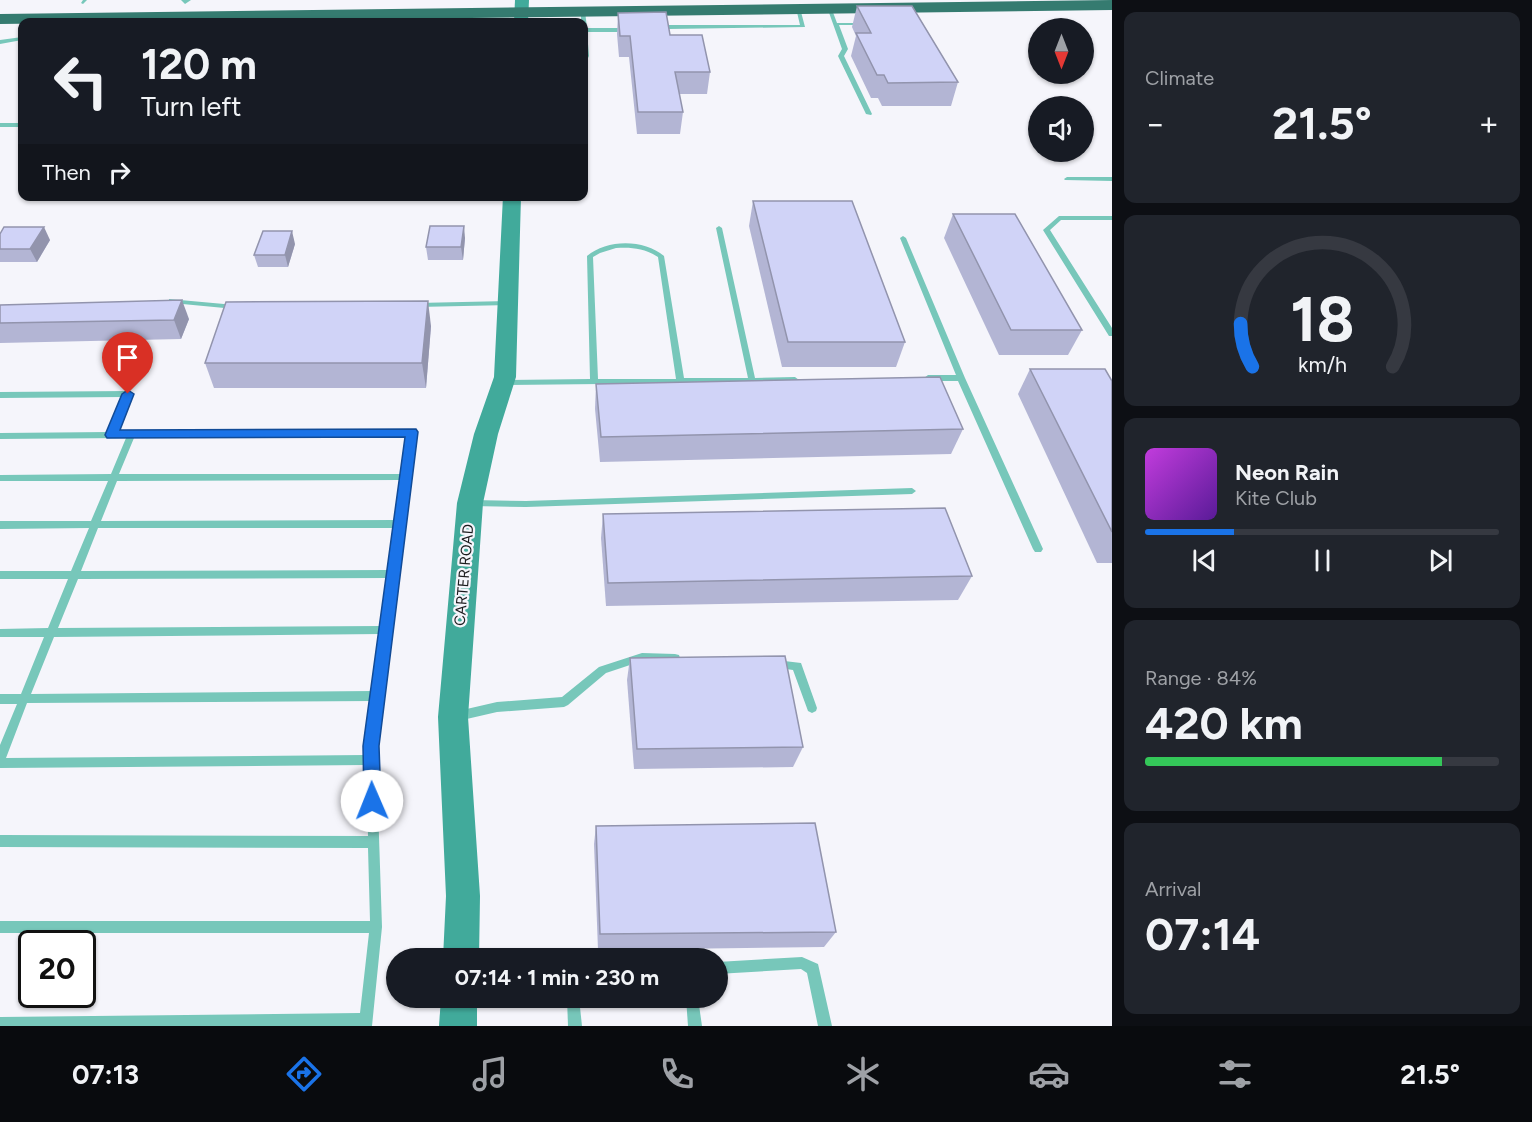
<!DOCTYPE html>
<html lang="en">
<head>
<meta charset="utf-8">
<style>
	body { margin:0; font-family:Figtree,sans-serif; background:#20242c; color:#f1f3f6; height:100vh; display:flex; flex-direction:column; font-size:22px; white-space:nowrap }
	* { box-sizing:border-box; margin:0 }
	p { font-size:20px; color:#9ea1a6 }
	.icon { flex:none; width:33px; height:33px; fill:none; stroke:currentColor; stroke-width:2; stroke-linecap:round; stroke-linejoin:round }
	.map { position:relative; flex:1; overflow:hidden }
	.panel { display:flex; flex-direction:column; gap:12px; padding:12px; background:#0d0f14; width:420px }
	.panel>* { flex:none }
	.guide { position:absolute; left:18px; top:18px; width:570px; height:183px; border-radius:12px; box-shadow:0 2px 4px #0004; background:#171b24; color:#f1f3f6; overflow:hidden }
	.needle { width:39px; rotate:180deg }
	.buttons { position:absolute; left:1028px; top:18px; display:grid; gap:12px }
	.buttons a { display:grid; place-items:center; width:66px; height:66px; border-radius:50%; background:#171b24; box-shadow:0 2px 4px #0004; font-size:30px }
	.speed { position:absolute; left:18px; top:930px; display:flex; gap:12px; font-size:30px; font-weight:700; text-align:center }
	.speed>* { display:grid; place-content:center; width:78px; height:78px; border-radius:50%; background:#171b24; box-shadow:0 2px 4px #0004; line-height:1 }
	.speed .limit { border:3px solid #111; border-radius:9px; background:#fff; color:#111 }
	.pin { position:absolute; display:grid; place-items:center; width:51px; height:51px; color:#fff; margin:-62px -26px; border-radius:50% 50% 50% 0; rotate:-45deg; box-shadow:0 0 6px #0007 }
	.pin .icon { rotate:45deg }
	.me { position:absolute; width:66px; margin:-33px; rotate:359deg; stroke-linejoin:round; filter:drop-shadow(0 0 4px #0008) }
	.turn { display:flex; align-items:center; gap:21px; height:126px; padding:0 24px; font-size:27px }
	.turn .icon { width:78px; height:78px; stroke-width:2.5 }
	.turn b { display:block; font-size:42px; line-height:51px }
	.then { display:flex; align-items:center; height:57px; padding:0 24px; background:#0003; gap:12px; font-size:22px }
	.big { font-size:45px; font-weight:700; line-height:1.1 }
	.panel .widget { flex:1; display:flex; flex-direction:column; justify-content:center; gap:9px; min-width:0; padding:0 21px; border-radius:12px; background:#20242c }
	.panel .dial { align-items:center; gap:0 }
	.dial svg { height:156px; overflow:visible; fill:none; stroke:#363941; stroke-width:7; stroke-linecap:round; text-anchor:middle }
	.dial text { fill:#f1f3f6; stroke:none }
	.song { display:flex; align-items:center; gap:18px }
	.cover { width:72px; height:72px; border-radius:9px; background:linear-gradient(135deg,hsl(290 70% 55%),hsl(270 70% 35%)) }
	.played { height:6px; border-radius:3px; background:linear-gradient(90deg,#1a73e8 25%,#363941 25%) }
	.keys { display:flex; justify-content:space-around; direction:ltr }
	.heat { display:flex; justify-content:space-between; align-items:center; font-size:33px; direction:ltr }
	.charge { height:9px; border-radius:4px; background:linear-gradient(90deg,#34c759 84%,#363941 0) }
	.trip { position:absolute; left:386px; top:948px; width:342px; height:60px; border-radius:30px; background:#171b24; box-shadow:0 2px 4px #0004; font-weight:700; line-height:60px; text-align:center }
	.menu { display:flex; height:96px; justify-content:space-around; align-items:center; background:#090b0e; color:#9ea1a6 }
	.menu .icon { width:42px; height:42px }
	.menu .selected { color:#1a73e8 }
	.menu b { font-size:27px; color:#f1f3f6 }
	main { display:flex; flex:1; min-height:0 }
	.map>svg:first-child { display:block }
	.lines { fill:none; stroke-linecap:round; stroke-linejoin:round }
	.lane { fill:#77c7ba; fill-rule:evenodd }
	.street { fill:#77c7ba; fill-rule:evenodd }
	.secondary { fill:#41aa9b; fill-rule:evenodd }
	.highway { fill:#357b70; fill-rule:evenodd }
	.wall { fill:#b3b5d4 }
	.shaded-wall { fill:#9294ad }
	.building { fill:#d0d3f7; stroke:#9294ad; stroke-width:1.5 }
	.route { fill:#1a73e8; stroke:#114b97; stroke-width:1.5 }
	.labels { text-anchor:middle; stroke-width:4.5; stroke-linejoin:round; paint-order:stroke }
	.street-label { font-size:15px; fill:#1b1b1d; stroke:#f5f5fb }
</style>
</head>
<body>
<main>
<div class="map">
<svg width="1112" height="1026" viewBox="0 0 1112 1026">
	<rect width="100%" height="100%" fill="#f5f5fb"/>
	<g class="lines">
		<g class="lane">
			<polygon points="83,0 87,0 83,4 81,3"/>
			<polygon points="829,6 831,7 837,23 863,23 865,24 863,25 839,25 848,49 844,56 872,114 871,115 866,114 838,56 842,49 827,7"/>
			<polygon points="798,7 800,8 805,27 669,29 666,27 669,25 800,25 796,8"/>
			<polygon points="581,10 585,11 587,28 628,28 631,30 628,32 587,32 589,56 586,62 584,62 584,22 581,22"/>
			<polygon points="22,37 22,40 0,44 0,40"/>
			<rect x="0" y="123" width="22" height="4"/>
			<polygon points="1067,177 1112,177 1112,181 1065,180 1064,179"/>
			<polygon points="1059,216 1112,216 1112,220 1061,220 1050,230 1112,328 1112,336 1109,336 1043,230"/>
			<path d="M719,226L722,228L755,378L795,377L799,380L798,382L500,385L499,383L500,381L503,380L590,379L587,256C607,239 644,239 664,256L684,378H748L716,228ZM616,248C631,247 644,248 658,257L676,379H598L593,257L600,253Z"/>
			<polygon points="903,236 906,238 965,378 1043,549 1041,552 1035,552 1033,549 958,381 928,381 924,378 928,375 956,375 900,238"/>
			<polygon points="169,299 235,305 239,307 235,309 172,303 169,303"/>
			<polygon points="508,301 512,303 511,305 417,307 413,305 417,303"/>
			<path d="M128,391L132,394L117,432L412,429L416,432L376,746L382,927L372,1026H0V1017L360,1013L369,933H0V921H370L368,848L0,847V835L368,836L366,765L0,768V745L17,704H0V694H21L44,637H0V629L48,628L68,579H0V571H71L89,528L0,529V521H91L108,481H0V475L111,474L126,438L0,439V433L109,432L123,397L0,398V392ZM407,435L402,474H119L134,438ZM401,480L396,520L101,521L117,481ZM98,528H395L389,570L81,571ZM388,578L382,626L58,628L78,579ZM381,634L373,691L31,694L54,637ZM372,701L366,746V755L6,758L27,703Z"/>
			<polygon points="912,488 916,491 912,494 526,507 472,506 468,503 472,500 526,501"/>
			<polygon points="642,653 675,654 679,655 680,658 679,661 675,662 642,661 606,673 568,705 564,707 497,712 458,721 454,719 453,716 454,713 458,711 497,702 562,697 599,667"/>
			<polygon points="776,660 801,663 817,708 816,711 812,713 808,711 793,670 772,667 771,664 772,661"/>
			<polygon points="802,957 818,964 832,1026 818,1026 807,973 801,969 717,974 717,962"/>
			<polygon points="567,998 579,998 582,1026 568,1026"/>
			<polygon points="686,998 698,998 702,1026 688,1026"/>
		</g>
		<polygon class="street" points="181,0 191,0 185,4"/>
		<g class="secondary">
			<polygon points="515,0 529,0 528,22 514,22"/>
			<polygon points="503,196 521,196 516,377 498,434 483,503 468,717 480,896 479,958 443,958 446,896 438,717 457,503 474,434 494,377"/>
			<polygon points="441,998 477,998 477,1026 439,1026"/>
		</g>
		<polygon class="highway" points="1112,0 1112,10 0,24 0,14"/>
	</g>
	<g class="wall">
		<polygon points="857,6 958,82 951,106 882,106 878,98 871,98 851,56 856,36 852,27"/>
		<polygon points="618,13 670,35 710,72 707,94 679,94 683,112 680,134 637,134 629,57 619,57 617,34"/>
		<polygon points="753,201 905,342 896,367 782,367 749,226"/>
		<polygon points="953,214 1082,330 1068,355 999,355 944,238"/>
		<polygon points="0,234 50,240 37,262 0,262"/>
		<polygon points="465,238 463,260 428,260 426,247"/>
		<polygon points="295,244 288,267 258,267 254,255"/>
		<polygon points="0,305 189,319 181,339 0,343"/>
		<polygon points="431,326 426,388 214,388 205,363"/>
		<polygon points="1030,369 1112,381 1112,563 1097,563 1018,394"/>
		<polygon points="596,384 963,429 951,454 600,462 595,409"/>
		<polygon points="603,514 972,576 958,600 606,606 601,538"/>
		<polygon points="630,658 803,747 793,767 634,769 627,680"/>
		<polygon points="596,826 836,932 824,947 598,950 594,844"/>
	</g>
	<g class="shaded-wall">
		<polygon points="464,226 465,238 463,260 461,247"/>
		<polygon points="44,227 50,240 37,262 30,249"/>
		<polygon points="292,231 295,244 288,267 285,255"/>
		<polygon points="182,300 189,319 181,339 174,320"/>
		<polygon points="428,301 431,326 426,388 422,363"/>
	</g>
	<g class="building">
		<polygon points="857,6 912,6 958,82 888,83 884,75 877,75 856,33 871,33"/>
		<polygon points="666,12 670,35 702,35 710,72 675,72 683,112 638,112 630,36 620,36 618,13"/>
		<polygon points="753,201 852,201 905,342 788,342"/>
		<polygon points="953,214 1015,214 1082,330 1011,330"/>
		<polygon points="430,226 464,226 461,247 426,247"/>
		<polygon points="4,227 44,227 30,249 0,249 0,234"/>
		<polygon points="263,231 292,231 285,255 254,255"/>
		<polygon points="182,300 174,320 0,323 0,305"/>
		<polygon points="428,301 422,363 205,363 226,302"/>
		<polygon points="1030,369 1105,369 1112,381 1112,532"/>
		<polygon points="940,377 963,429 601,437 596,384"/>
		<polygon points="945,508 972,576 608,583 603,514"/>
		<polygon points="785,656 803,747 637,749 630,658"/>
		<polygon points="815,823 836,932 600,934 596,826"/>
	</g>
	<polygon class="route" points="128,390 134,394 120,430 416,429 418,432 379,746 381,801 378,807 372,809 366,807 364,801 363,746 405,437 107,438 105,435 122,394"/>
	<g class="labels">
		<g class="street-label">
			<text transform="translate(464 575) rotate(-85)" y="5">CARTER ROAD</text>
		</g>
	</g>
</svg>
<div class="buttons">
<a><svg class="needle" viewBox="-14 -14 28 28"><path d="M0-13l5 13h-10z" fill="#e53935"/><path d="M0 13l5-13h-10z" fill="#9ea1a6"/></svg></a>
<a><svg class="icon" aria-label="sound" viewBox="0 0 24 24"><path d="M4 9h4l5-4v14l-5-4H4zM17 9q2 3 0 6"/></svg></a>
</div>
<div class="speed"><div class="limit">20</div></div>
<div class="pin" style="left:128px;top:394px;background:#d93025"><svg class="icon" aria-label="arrive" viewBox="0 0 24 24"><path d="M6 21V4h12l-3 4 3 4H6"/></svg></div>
<svg class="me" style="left:372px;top:801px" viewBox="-20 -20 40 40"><circle r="19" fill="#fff"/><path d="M0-13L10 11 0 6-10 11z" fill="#1a73e8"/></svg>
<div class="trip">07:14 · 1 min · 230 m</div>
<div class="guide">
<div class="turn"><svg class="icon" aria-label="left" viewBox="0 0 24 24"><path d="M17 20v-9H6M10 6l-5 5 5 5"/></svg><div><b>120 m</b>Turn left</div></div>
<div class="then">Then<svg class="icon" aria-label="right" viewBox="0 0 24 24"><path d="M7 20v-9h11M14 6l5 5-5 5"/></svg></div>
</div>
</div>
<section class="panel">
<div class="widget"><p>Climate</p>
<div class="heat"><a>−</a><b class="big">21.5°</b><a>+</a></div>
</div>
<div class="widget dial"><svg viewBox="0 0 100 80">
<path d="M14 69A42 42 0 1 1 86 69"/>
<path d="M14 69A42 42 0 0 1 8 47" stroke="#1a73e8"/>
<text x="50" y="56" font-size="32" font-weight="700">18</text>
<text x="50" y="72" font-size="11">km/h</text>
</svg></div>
<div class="widget">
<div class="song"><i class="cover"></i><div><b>Neon Rain</b><p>Kite Club</p></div></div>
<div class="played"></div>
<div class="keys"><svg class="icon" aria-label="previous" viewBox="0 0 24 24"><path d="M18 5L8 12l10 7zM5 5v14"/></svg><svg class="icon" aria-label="pause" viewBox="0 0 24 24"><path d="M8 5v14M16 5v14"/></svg><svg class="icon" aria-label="next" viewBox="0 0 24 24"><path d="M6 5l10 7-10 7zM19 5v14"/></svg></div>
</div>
<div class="widget"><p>Range · 84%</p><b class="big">420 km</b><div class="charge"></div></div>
<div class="widget"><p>Arrival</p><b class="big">07:14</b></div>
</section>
</main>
<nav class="menu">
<b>07:13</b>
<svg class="icon selected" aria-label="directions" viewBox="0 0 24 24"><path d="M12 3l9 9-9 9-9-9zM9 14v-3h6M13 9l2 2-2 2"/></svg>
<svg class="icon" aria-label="music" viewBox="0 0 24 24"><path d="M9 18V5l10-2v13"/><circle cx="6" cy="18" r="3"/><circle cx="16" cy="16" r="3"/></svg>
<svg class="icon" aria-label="phone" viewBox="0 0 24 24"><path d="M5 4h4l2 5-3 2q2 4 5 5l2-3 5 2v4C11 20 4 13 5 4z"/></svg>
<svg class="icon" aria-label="climate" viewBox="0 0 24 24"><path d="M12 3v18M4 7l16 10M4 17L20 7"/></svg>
<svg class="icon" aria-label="car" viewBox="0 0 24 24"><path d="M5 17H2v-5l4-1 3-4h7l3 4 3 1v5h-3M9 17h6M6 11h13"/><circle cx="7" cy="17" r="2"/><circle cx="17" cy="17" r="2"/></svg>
<svg class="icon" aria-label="filters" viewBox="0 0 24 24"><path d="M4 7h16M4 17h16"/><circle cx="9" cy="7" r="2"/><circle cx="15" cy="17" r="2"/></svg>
<b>21.5°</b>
</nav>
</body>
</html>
